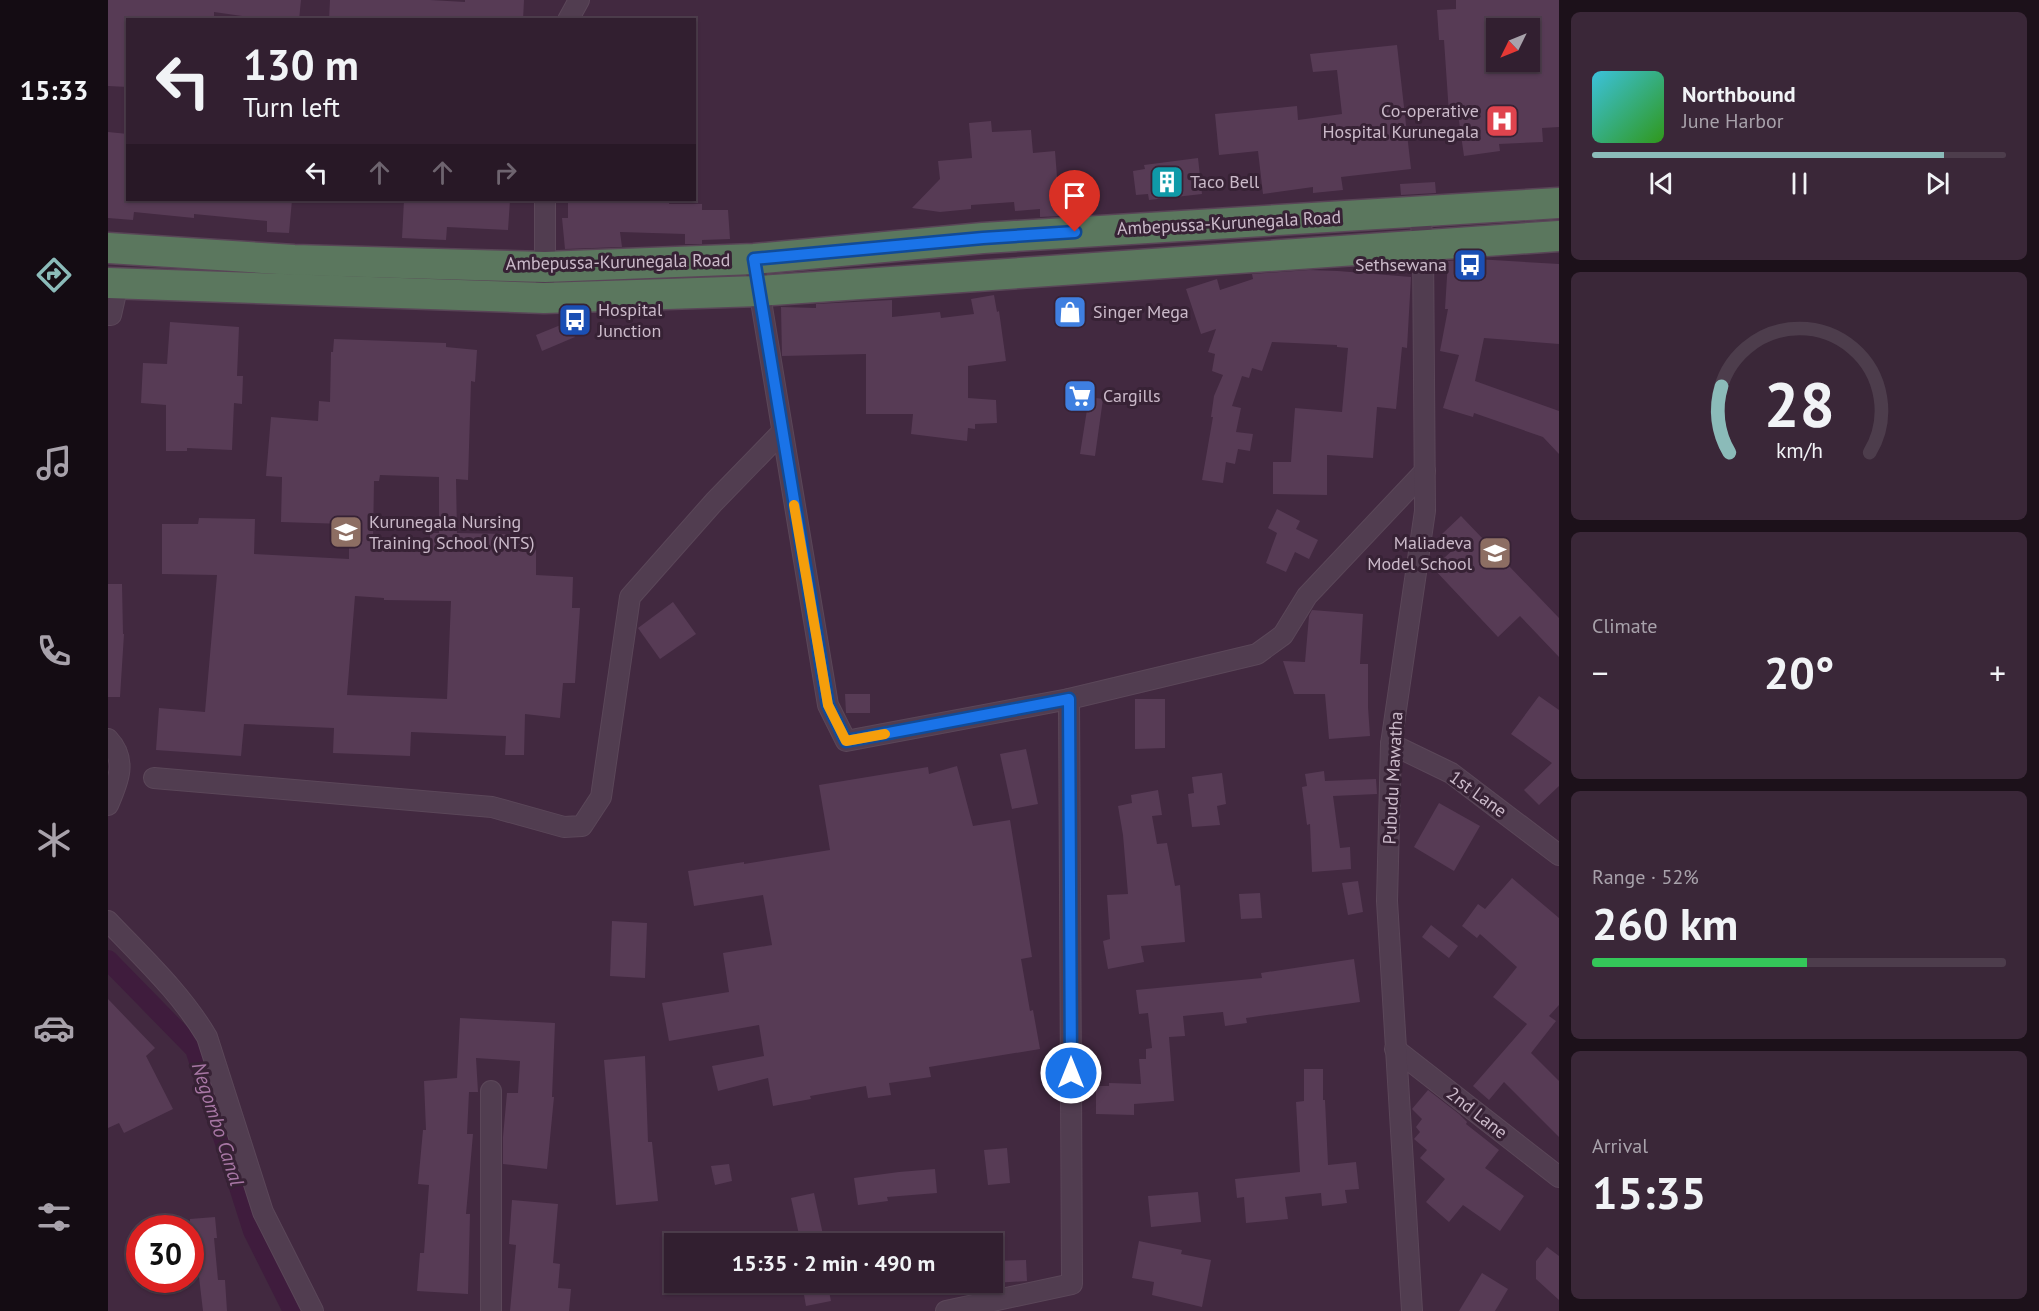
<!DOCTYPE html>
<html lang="en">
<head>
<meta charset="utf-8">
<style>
	body { margin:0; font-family:"PT Sans",sans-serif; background:#3a2738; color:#f1f3f6; height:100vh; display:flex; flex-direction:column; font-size:22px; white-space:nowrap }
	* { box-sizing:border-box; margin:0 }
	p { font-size:20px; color:#a8a2ab }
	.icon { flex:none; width:33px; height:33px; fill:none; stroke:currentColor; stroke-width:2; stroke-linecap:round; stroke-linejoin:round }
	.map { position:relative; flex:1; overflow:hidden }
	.drawer { display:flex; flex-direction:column; gap:12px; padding:12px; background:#1c111a; width:480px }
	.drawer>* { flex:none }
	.banner { position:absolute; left:18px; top:18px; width:570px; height:183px; border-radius:0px; box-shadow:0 2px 4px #0004,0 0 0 2px #4d3d4c; background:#321f30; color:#f1f3f6; overflow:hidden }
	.needle { width:39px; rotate:227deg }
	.fabs { position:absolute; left:1378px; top:18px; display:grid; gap:12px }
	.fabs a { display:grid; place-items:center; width:54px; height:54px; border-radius:0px; background:#321f30; box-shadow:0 2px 4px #0004,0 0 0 2px #4d3d4c; font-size:30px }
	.speed { position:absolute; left:18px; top:1215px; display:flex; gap:12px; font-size:30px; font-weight:700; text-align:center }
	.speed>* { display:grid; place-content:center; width:78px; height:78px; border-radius:50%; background:#321f30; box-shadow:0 2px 4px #0004,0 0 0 2px #4d3d4c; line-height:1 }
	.speed .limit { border:9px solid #d22; background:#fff; color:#111 }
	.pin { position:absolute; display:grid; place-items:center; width:51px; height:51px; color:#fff; margin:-62px -26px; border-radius:50% 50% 50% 0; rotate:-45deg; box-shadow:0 0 6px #0007 }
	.pin .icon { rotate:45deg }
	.me { position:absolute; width:66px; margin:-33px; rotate:0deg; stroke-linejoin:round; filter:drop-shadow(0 0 4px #0008) }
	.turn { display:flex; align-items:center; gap:21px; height:126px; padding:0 18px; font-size:27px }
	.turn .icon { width:78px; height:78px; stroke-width:2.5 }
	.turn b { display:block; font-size:42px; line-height:51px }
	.lanes { display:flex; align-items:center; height:57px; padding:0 18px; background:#0003; justify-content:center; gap:30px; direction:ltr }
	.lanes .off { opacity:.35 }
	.big { font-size:45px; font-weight:700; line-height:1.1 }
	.drawer .card { flex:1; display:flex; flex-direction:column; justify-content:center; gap:9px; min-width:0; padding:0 21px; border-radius:9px; background:#3a2738 }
	.drawer .dial { align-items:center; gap:0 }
	.dial svg { height:156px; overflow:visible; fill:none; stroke:#4d3d4c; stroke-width:7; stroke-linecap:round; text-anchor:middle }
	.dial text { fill:#f1f3f6; stroke:none }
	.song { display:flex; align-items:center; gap:18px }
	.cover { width:72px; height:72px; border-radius:9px; background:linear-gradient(135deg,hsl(190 70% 55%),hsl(110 70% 35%)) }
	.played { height:6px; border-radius:3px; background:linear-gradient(90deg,#8bbbb9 85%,#4d3d4c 85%) }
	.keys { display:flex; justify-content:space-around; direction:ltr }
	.heat { display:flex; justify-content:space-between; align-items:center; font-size:33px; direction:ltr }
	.charge { height:9px; border-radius:4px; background:linear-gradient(90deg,#34c759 52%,#4d3d4c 0) }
	.trip { position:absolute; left:556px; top:1233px; width:339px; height:60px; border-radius:0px; background:#321f30; box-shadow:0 2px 4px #0004,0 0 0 2px #4d3d4c; font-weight:700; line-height:60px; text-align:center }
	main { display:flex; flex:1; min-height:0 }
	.dock { display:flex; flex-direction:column; width:108px; justify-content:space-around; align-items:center; background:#140c13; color:#a8a2ab }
	.dock .icon { width:42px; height:42px }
	.dock .selected { color:#8bbbb9 }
	.dock b { font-size:27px; color:#f1f3f6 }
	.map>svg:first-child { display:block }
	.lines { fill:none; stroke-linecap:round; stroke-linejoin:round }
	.canal { stroke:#3f1c3d; stroke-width:20 }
	.building { fill:#573b55; fill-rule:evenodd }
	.minor-casing { stroke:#5b4759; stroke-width:22 }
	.highway-casing { stroke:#594557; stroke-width:33 }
	.minor { stroke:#513d50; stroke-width:20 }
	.highway { stroke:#5b775e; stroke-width:30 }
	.route-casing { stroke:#114b97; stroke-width:15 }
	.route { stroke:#1a73e8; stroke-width:10 }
	.slow { stroke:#f59e0b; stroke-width:10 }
	.labels { text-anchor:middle; stroke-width:6; stroke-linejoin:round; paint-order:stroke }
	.poi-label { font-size:18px; fill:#cbbaca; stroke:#372235; text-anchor:start }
	.street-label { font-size:18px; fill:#cbbaca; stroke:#372235 }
	.water-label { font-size:20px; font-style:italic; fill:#a776a4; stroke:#372235 }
</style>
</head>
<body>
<main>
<nav class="dock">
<b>15:33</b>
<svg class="icon selected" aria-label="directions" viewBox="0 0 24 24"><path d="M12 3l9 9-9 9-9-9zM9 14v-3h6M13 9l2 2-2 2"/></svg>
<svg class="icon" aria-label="music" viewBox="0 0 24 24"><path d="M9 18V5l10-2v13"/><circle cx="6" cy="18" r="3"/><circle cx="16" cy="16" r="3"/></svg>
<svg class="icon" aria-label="phone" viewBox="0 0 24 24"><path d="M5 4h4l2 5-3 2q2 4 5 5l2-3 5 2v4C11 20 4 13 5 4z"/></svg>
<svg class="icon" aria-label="climate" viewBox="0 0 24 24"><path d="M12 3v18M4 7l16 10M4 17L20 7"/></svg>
<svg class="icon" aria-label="car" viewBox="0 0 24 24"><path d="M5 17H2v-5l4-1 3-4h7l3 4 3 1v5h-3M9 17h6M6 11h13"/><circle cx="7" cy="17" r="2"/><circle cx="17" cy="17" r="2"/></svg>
<svg class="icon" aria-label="filters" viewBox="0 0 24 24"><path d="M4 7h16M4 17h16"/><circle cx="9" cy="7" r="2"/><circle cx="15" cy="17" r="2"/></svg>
</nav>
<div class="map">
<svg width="1451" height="1311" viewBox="0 0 1451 1311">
	<rect width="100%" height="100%" fill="#422940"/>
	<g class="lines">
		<polyline class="canal" points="0,960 87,1049 145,1231 185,1311"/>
	</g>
	<g class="building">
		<polygon points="0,0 193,0 191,20 163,20 106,12 106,20 20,20 20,87 0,86"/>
		<polygon points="222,0 322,0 357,2 357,0 416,0 415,20 221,20"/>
		<path d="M1348,0H1451V127L1434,128L1435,142L1391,144L1392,151L1356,156L1350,114H1341L1336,40H1331L1329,10L1348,9ZM1389,28H1422V62H1389Z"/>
		<polygon points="1289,45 1303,169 1233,177 1235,190 1205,193 1205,187 1155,194 1150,151 1111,155 1107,114 1189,106 1190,120 1234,114 1229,70 1205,72 1202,54"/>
		<polygon points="883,121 884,132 923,130 925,153 947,151 952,216 932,217 932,209 907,211 906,202 863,205 863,209 832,212 804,208 832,179 830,161 864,158 861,123"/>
		<polygon points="0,132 20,134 20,200 184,200 181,233 159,232 159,221 86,214 86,218 26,212 25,220 0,218"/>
		<polygon points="1090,158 1094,194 1041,200 1040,194 1028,195 1025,171 1037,169 1036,165"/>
		<polygon points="1327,182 1328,193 1293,195 1292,184"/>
		<polygon points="296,200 402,200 400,230 339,227 338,240 294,238"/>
		<polygon points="460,200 561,200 561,204 594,204 594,210 620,210 622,239 594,240 594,244 577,244 577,234 512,232 514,247 457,249 454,218 460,218"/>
		<polygon points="1368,259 1451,264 1451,344 1376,338 1367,381 1451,411 1451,454 1435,437 1366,413 1365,417 1335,408 1351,355 1332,351 1340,309 1337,309 1340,261"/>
		<polygon points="1201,270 1230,271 1303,277 1299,348 1294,347 1288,409 1269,407 1265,458 1219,455 1219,495 1165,494 1165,462 1183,462 1187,408 1234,412 1240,348 1229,347 1229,345 1164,342 1154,371 1144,368 1141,378 1134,376 1124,406 1133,408 1128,432 1145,434 1142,451 1130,449 1127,464 1118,462 1115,483 1094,480 1105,417 1103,417 1106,396 1115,375 1104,371 1107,354 1100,352 1108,329 1093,334 1078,289 1109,279 1112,290 1145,279 1144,274"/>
		<polygon points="886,295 889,312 891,311 898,361 860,366 860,398 888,400 889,423 867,424 867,429 860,428 859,441 803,434 805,414 758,414 758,354 674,356 673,307 708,308 708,304 784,300 784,317 832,312 833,318 866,314 863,299"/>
		<polygon points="62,322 131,327 129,376 135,376 134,404 126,403 124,450 79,448 79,451 58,451 58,405 33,403 35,363 59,364"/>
		<polygon points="460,322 467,337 434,351 428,335"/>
		<path d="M226,339L338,343V347L369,350L367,382L363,381L360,480L348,479L349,533L400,534V544H428V575L465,577L464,608H472L467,683H455L452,718L417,714L416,755H397L398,736L303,732L302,756L225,753L226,728L136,724L133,756L48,750L51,708L97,712L109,575L54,574V524H90L91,518L147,519L146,554L241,559V526H236L237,524L173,522L174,477L158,476L163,417L210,421L211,401L222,402L223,352H225ZM272,475L331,477V533H322V542L265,540L266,481H271ZM247,596L276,598V600L343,601L339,699L239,695Z"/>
		<polygon points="981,397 995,399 987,456 972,454"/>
		<polygon points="1169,509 1192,521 1188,529 1210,540 1201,559 1187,552 1178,572 1158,563 1169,533 1160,528"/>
		<polygon points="1353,516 1451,618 1451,657 1412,616 1390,637 1325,568 1347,548 1334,534"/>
		<polygon points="0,584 14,584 15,634 16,634 12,697 0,697"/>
		<polygon points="565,602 588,634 552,659 530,628"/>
		<polygon points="1204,610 1255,614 1252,664 1260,664 1260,707 1262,736 1221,739 1217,694 1186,694 1175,661 1197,662 1201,616"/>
		<polygon points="737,694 762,694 762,713 738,713"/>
		<polygon points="1431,696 1451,710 1451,786 1431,805 1416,790 1444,763 1403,734"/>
		<polygon points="1027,699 1057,699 1057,748 1027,749"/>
		<polygon points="918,749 930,804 904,809 892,754"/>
		<polygon points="849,766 865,826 902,820 924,957 913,959 922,1011 925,1010 932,1049 821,1067 823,1077 781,1083 783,1095 760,1098 758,1086 702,1096 703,1099 665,1106 660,1078 610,1091 604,1066 656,1056 651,1025 561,1041 554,1003 621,992 615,953 664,945 655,895 586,906 580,871 636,862 636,864 722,850 711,785 820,767 821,774"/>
		<polygon points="1216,771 1217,781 1268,779 1269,794 1225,796 1232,848 1242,847 1243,869 1204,872 1202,824 1199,825 1194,787 1199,786 1197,774"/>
		<polygon points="1114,773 1118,804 1109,806 1112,825 1084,827 1080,794 1086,793 1084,777"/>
		<polygon points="1050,790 1054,815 1044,816 1049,844 1059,843 1067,886 1072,885 1077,942 1033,946 1036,962 1000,969 995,941 1002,939 999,895 1020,894 1015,835 1010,806 1024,803 1023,795"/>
		<polygon points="1331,803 1372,826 1346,871 1306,847"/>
		<polygon points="1404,878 1451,918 1451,1005 1441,1016 1448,1021 1423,1053 1451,1081 1451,1137 1396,1082 1381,1100 1365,1086 1419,1024 1385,997 1409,967 1372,934 1369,938 1354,926 1370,904 1377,909"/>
		<polygon points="1250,881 1255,912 1240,915 1234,883"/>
		<polygon points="1152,893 1154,918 1133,919 1131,894"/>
		<polygon points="504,921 539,923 537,978 502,976"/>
		<polygon points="1323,925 1350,946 1341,958 1314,937"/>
		<polygon points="1246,959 1252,1002 1138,1018 1139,1023 1117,1026 1115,1012 1075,1016 1077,1036 1061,1037 1066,1101 1026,1104 1026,1115 988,1114 988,1086 1001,1086 1001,1083 1033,1084 1031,1059 1038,1059 1038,1049 1044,1048 1040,1013 1031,1014 1028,990 1154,978 1153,973"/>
		<polygon points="0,999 47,1048 38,1056 65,1109 16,1133 11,1123 0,1128"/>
		<polygon points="352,1018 447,1023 444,1097 446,1097 439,1169 395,1164 395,1137 399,1093 410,1093 412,1061 368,1058 370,1092 361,1092 359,1134 365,1134 358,1214 362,1214 360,1294 309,1291 312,1253 316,1253 321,1185 310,1184 315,1130 318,1130 316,1081 349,1078"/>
		<polygon points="537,1056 540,1142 544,1142 550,1201 508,1205 496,1060"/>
		<polygon points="1196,1069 1215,1069 1215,1100 1217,1100 1220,1165 1248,1162 1251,1189 1237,1190 1239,1203 1214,1206 1213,1193 1177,1197 1180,1219 1138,1223 1136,1197 1129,1198 1127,1179 1192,1172 1188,1102 1196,1101"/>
		<polygon points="1320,1090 1351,1114 1359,1122 1358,1124 1391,1150 1377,1168 1416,1196 1392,1231 1355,1205 1341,1222 1318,1202 1337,1179 1312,1158 1319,1150 1306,1139 1312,1132 1308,1127 1314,1119 1304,1109"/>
		<polygon points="899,1148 902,1183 880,1185 876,1150"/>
		<polygon points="621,1164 624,1181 607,1185 603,1166"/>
		<polygon points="827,1169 829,1193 779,1197 780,1201 750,1205 746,1178 791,1172"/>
		<polygon points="1090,1192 1093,1222 1043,1227 1040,1196"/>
		<polygon points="706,1193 717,1244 693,1244 683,1198"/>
		<polygon points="404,1200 450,1204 445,1263 452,1264 450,1288 463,1289 461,1311 402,1311 408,1245 401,1244"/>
		<polygon points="107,1217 109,1238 106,1238 110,1280 117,1280 119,1311 95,1311 91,1277 82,1278 82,1219"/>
		<polygon points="1031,1241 1074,1250 1073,1254 1103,1260 1094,1307 1044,1295 1046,1282 1024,1278"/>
		<polygon points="1439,1247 1451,1256 1451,1300 1428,1279 1428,1261"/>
		<polygon points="918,1260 919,1281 885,1283 885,1261"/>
		<polygon points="1374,1273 1400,1289 1387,1311 1351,1311"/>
		<polygon points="705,1282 719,1282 723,1301 698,1306 694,1284"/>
	</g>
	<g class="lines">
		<g class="minor-casing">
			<g id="minor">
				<polyline points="460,20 471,0"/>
				<polyline points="437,200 437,278"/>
				<polyline points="646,259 720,705 738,741 961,699 1149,654 1175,635 1199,596 1317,471"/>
				<polyline points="0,315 3,315 10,284"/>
				<path d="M0,739C20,760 10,782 0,805"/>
				<polyline points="1283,744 1343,773 1451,855"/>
				<polyline points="46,778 384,807 456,827 474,826 493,797 522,597 606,502 674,432"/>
				<path d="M0,921C35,958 73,993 99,1037L155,1212L205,1311"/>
				<polyline points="1287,1049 1451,1177"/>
				<polyline points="383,1091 383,1311"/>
				<polyline points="838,1311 964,1284 961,699"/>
				<polyline points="1304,1311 1279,901 1283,744 1317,511 1315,246 1312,212"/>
			</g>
		</g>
		<g class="highway-casing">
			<g id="highway">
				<polyline points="0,248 186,260 437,267 646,259 875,238 1451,203"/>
				<polyline points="0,283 436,298 651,291 1451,236"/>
			</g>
		</g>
		<use href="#minor" class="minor"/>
		<use href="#highway" class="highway"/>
	</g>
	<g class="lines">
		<g class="route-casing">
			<polyline id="route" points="963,1073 961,699 738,741 720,705 646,259 875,238 967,232"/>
		</g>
		<use href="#route" class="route"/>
		<polyline class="slow" points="686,505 720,705 738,741 777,734"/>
	</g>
	<defs>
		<g id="hospital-square" transform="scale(1.725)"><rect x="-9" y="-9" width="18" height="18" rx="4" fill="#e0444e" stroke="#372235"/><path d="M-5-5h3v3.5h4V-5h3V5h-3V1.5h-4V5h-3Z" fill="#fff"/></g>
		<g id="building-square" transform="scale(1.725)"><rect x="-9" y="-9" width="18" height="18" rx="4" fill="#0f9aa8" stroke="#372235"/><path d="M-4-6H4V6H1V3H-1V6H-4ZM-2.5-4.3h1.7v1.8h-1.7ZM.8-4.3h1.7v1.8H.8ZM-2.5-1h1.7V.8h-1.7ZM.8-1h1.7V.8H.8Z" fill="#fff"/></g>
		<g id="bus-square" transform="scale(1.725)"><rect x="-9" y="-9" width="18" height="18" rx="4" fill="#1a4fb4" stroke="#372235"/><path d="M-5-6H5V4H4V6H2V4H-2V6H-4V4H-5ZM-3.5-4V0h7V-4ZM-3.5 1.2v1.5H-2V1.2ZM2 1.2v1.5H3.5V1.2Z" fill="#fff"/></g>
		<g id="shop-square" transform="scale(1.725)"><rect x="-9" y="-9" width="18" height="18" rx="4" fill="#3f7fe0" stroke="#372235"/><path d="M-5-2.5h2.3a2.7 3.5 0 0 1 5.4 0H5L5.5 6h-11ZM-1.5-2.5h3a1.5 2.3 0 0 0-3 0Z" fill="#fff"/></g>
		<g id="supermarket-square" transform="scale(1.725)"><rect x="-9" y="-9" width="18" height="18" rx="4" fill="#3f7fe0" stroke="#372235"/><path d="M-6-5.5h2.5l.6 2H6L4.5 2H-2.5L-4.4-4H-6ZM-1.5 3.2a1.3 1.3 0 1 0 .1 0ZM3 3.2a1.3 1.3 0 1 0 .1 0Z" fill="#fff"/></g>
		<g id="university-square" transform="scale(1.725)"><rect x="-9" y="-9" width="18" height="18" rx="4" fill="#8d6e63" stroke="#372235"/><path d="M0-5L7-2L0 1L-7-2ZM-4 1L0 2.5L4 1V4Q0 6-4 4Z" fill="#fff"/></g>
		<g id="school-square" transform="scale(1.725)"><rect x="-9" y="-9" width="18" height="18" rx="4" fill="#8d6e63" stroke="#372235"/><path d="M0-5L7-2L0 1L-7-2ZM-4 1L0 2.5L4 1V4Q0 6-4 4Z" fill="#fff"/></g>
	</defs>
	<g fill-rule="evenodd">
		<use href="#hospital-square" x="1394" y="121"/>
		<use href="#building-square" x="1059" y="182"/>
		<use href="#bus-square" x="1362" y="265"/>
		<use href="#shop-square" x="962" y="312"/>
		<use href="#bus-square" x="467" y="320"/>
		<use href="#supermarket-square" x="972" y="396"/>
		<use href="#university-square" x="238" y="532"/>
		<use href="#school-square" x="1387" y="553"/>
	</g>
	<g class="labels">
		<g class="poi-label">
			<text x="1371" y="117" text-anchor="end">Co-operative<tspan x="1371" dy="21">Hospital Kurunegala</tspan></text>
			<text x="1082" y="188">Taco Bell</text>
			<text x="1339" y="271" text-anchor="end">Sethsewana</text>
			<text x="490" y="316">Hospital<tspan x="490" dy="21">Junction</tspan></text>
			<text x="985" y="318">Singer Mega</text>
			<text x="995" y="402">Cargills</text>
			<text x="261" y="528">Kurunegala Nursing<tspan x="261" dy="21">Training School (NTS)</tspan></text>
			<text x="1364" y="549" text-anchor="end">Maliadeva<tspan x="1364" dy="21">Model School</tspan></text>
		</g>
		<g class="street-label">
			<text transform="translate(1121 223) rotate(-3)" y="6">Ambepussa-Kurunegala Road</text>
			<text transform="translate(510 262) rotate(-1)" y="6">Ambepussa-Kurunegala Road</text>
			<text transform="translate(1285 778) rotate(-87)" y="6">Pubudu Mawatha</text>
			<text transform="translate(1370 794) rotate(36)" y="6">1st Lane</text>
			<text transform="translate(1369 1113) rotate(38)" y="6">2nd Lane</text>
		</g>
		<g class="water-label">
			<text transform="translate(110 1124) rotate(72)" y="7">Negombo Canal</text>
		</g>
	</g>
</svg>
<div class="fabs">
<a><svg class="needle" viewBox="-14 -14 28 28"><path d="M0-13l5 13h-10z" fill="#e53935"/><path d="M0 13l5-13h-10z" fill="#a8a2ab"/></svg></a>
</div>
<div class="speed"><div class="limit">30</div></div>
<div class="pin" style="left:967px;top:232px;background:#d93025"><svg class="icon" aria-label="arrive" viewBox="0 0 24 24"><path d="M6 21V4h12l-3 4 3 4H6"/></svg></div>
<svg class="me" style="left:963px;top:1073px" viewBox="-20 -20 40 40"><circle r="17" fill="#1a73e8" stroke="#fff" stroke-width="3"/><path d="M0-11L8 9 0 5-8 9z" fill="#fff"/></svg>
<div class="trip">15:35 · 2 min · 490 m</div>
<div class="banner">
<div class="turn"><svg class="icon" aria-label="left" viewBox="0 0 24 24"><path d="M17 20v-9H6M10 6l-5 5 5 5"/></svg><div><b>130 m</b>Turn left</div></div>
<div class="lanes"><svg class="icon" aria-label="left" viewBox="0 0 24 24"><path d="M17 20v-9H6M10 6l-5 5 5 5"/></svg><svg class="icon off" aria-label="ahead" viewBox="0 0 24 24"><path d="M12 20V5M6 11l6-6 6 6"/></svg><svg class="icon off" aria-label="ahead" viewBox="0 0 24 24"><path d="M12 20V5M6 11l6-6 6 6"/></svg><svg class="icon off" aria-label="right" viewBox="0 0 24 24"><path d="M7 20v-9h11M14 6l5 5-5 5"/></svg></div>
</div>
</div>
<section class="drawer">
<div class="card">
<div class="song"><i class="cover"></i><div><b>Northbound</b><p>June Harbor</p></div></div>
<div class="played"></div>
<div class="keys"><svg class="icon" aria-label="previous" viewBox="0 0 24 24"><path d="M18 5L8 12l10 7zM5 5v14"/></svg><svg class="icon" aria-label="pause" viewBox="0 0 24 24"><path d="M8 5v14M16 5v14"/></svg><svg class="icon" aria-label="next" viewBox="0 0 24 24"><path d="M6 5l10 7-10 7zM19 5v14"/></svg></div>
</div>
<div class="card dial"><svg viewBox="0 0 100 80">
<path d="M14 69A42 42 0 1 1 86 69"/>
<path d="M14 69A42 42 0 0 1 10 35" stroke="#8bbbb9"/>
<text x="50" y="56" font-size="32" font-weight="700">28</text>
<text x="50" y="72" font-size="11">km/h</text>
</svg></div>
<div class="card"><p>Climate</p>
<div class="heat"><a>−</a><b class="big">20°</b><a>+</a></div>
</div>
<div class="card"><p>Range · 52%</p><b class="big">260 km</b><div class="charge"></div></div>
<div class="card"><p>Arrival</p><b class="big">15:35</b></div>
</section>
</main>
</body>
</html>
